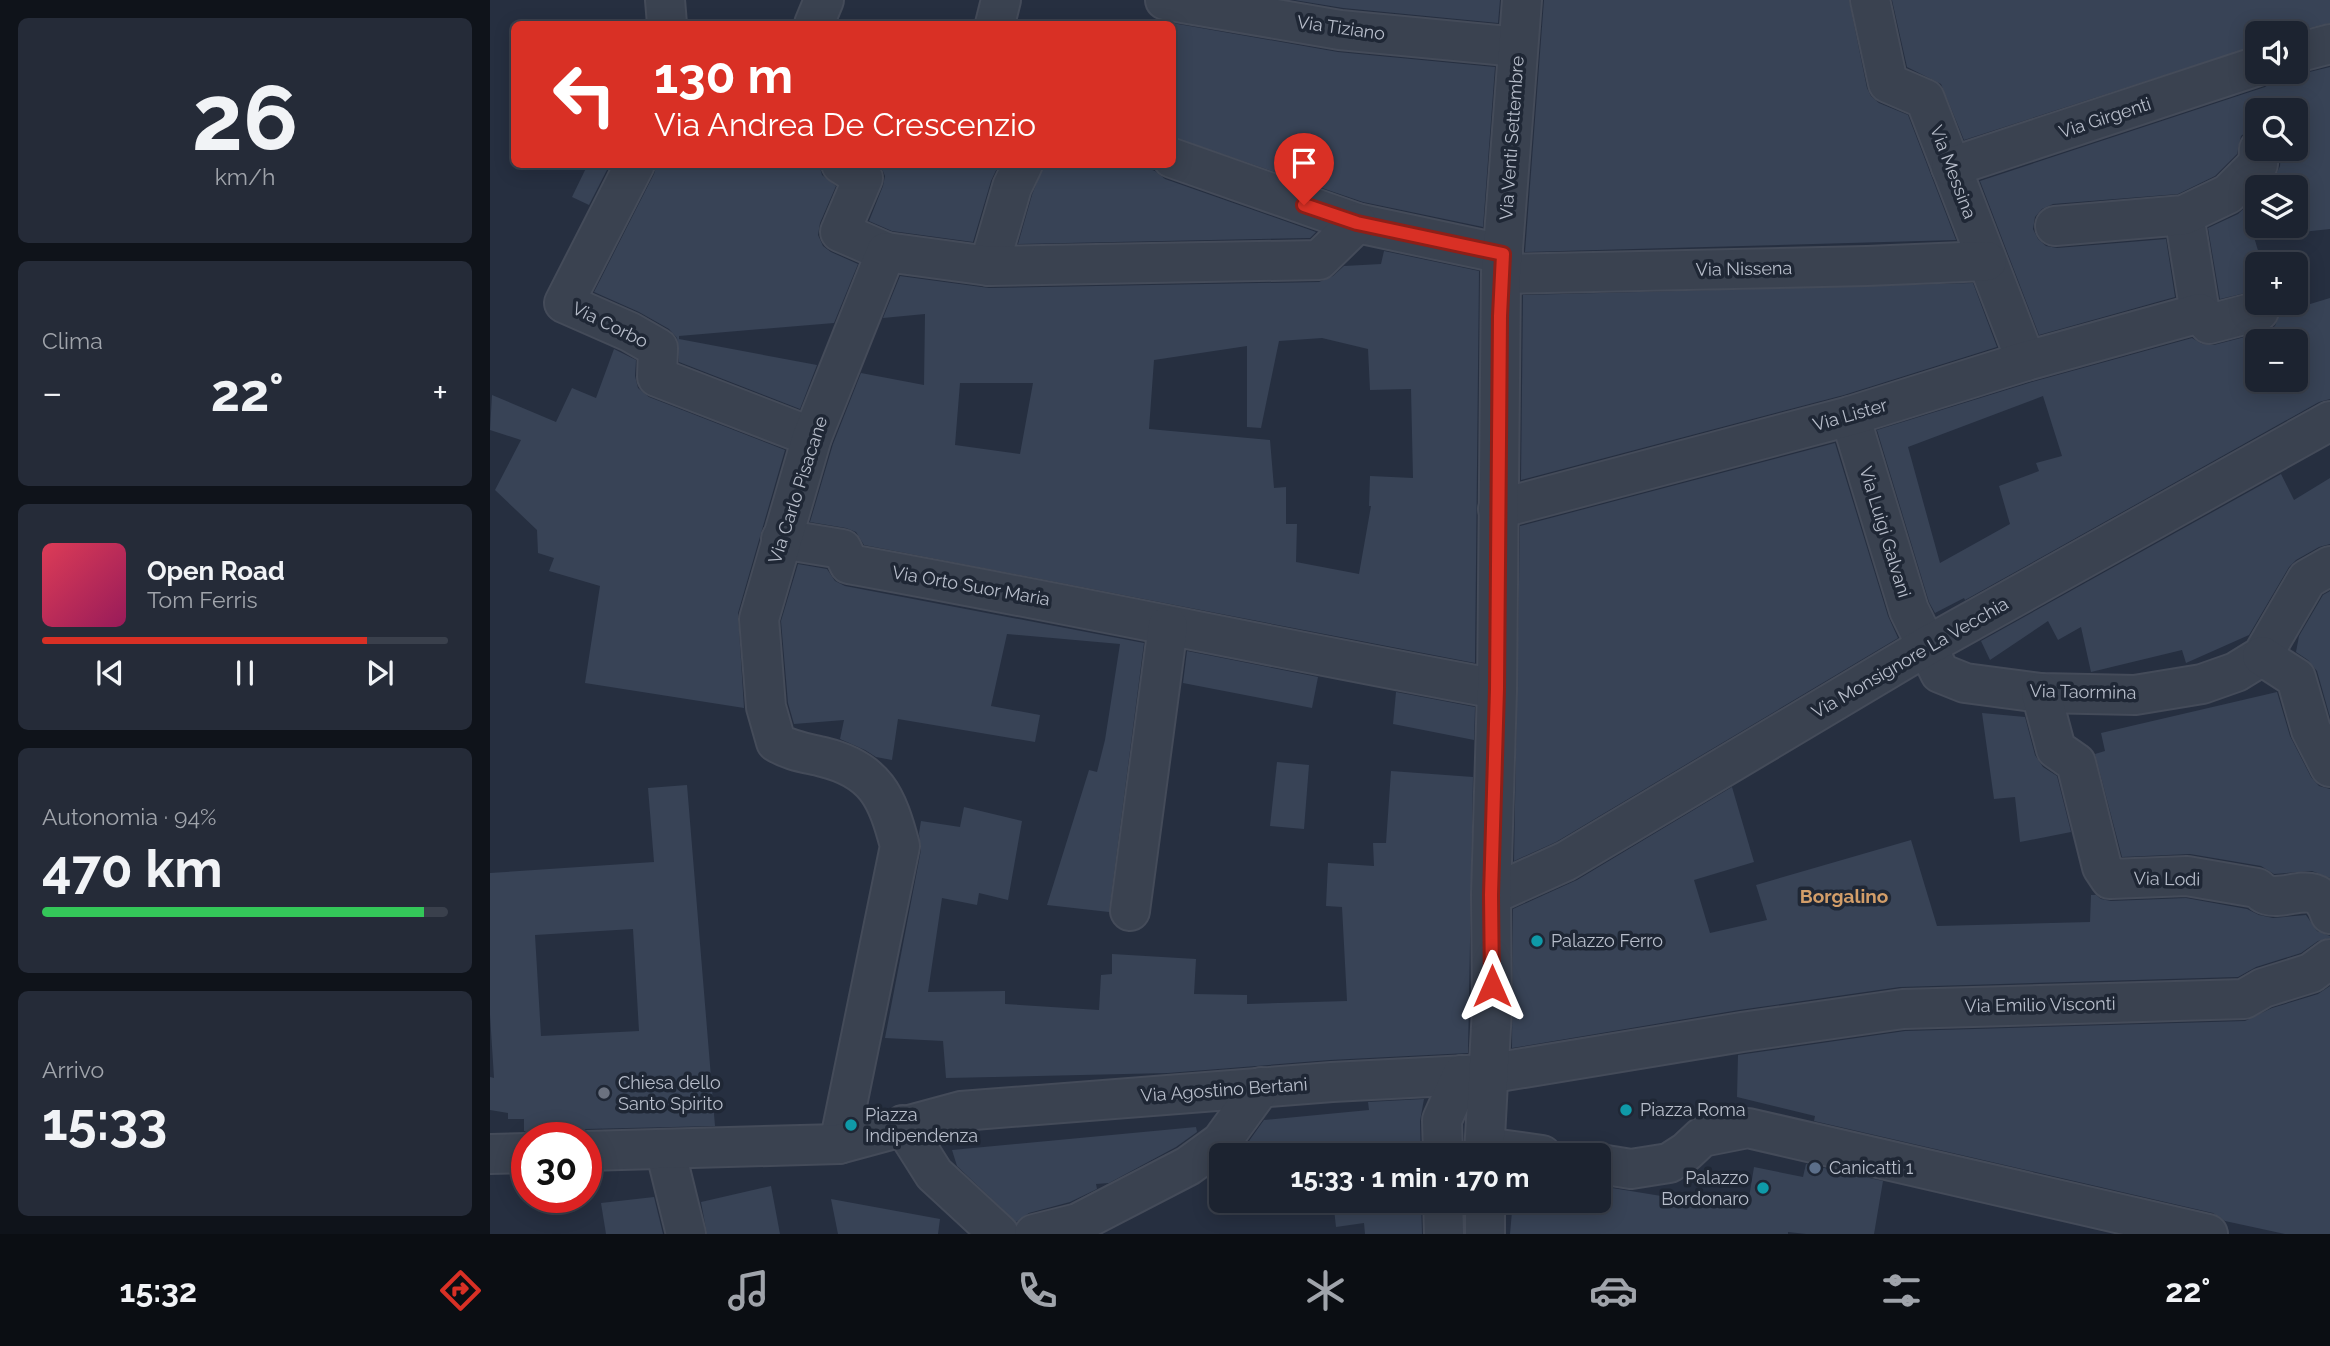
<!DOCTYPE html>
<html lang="it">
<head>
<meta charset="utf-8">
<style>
	body { margin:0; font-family:Raleway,sans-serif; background:#252b38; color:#f1f3f6; height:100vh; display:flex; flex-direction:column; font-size:26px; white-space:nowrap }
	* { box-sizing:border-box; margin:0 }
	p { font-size:23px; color:#a0a4ab }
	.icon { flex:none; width:38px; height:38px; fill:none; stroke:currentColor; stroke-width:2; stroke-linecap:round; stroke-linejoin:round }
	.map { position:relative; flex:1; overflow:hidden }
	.details { display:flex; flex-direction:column; gap:18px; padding:18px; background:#0f131a; width:490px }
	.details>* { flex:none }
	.top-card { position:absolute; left:21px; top:21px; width:665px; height:147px; border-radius:10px; box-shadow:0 4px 18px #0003,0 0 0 2px #3a404c; background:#d93025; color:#fff; overflow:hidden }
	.fabs { position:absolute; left:1755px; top:21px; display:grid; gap:14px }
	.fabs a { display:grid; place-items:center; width:63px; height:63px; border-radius:10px; background:#1c2330; box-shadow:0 4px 18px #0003,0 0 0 2px #3a404c; font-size:35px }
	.speed { position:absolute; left:21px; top:1122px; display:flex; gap:14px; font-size:35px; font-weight:700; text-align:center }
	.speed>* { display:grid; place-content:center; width:91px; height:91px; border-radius:50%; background:#1c2330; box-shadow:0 4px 18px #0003,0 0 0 2px #3a404c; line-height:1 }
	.speed .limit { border:10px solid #d22; background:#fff; color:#111 }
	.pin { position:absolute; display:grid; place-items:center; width:60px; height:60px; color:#fff; margin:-72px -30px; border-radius:50% 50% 50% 0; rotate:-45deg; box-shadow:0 0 7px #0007 }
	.pin .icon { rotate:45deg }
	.me { position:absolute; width:77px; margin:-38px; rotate:0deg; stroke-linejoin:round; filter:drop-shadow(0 0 5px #0008) }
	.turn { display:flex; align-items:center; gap:24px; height:147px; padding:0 28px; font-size:32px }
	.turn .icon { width:91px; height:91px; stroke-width:2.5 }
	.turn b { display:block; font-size:49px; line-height:60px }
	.big { font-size:52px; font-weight:700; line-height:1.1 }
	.details .tile { flex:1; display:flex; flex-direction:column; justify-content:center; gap:10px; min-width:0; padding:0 24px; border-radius:10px; background:#252b38 }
	.details .dial { align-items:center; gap:0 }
	.dial b { font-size:91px; line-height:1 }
	.song { display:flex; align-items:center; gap:21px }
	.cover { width:84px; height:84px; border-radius:10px; background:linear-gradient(135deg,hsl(350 70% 55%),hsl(330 70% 35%)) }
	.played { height:7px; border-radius:4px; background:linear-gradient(90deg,#d93025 80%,#3a404c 80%) }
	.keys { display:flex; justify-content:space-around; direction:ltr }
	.heat { display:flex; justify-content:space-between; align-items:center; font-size:38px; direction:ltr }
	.charge { height:10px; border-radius:5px; background:linear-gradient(90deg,#34c759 94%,#3a404c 0) }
	.trip { position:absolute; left:719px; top:1143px; width:402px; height:70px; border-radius:10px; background:#1c2330; box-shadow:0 4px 18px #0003,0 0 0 2px #3a404c; font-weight:700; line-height:70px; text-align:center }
	.tab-bar { display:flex; height:112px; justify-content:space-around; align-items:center; background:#0b0e13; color:#a0a4ab }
	.tab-bar .icon { width:49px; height:49px }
	.tab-bar .active { color:#d93025 }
	.tab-bar b { font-size:32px; color:#f1f3f6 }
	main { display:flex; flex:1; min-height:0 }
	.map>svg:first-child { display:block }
	.building { fill:#384356; fill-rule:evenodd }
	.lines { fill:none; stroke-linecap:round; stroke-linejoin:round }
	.minor-casing { stroke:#444b59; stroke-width:42 }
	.minor { stroke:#3a4250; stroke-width:38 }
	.route-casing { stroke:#8d1f18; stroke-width:18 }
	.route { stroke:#d93025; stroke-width:12 }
	.culture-dot { fill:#0f9aa8; stroke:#1f2735; stroke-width:2.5 }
	.worship-dot { fill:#6b7280; stroke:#1f2735; stroke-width:2.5 }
	.service-dot { fill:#5c6f8a; stroke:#1f2735; stroke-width:2.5 }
	.labels { text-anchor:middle; stroke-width:7; stroke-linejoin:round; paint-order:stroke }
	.street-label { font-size:18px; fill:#b7bdca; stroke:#1f2735 }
	.poi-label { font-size:18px; fill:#b7bdca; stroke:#1f2735; text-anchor:start }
	.neighbourhood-label { font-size:19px; font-weight:bold; fill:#d39e69; stroke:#1f2735 }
</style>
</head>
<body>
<main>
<section class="details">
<div class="tile dial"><b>26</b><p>km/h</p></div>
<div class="tile"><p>Clima</p>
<div class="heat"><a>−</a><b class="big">22°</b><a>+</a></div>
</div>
<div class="tile">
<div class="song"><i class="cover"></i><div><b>Open Road</b><p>Tom Ferris</p></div></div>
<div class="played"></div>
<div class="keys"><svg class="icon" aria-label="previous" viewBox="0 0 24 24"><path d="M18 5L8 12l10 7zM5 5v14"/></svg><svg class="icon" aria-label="pause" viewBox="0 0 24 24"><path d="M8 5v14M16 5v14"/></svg><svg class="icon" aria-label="next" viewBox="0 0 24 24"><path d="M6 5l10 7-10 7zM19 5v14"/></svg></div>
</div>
<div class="tile"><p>Autonomia · 94%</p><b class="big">470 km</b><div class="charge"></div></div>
<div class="tile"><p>Arrivo</p><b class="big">15:33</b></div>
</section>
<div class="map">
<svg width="1840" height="1234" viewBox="0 0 1840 1234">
	<rect width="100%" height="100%" fill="#262f40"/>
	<g class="building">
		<polygon points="804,0 1010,0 1008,23 853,8"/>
		<polygon points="1054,0 1359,0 1377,88 1381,96 1389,103 1418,115 1466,240 1035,252"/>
		<polygon points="1402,0 1840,0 1840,23 1798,33 1768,33 1768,45 1474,140 1451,84 1417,67"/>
		<polygon points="682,23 848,52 1005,67 993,227 873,202 682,137"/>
		<polygon points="1840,67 1840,229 1764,237 1772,264 1768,264 1768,290 1730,299 1718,228 1748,214 1768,195 1768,226 1806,226 1806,187 1776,187 1784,179 1790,166 1791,149 1806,149 1806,110 1768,110 1768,128 1759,130 1751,136 1747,154 1725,176 1688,194 1563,204 1552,209 1545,217 1543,229 1548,239 1556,246 1567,248 1676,239 1685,297 1549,335 1490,181 1775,87 1784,81 1789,72 1811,74"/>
		<polygon points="98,164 120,164 99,205 82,197"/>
		<polygon points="167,164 329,164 332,175 346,186 330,223 328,235 333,246 341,252 368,264 344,323 189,336 189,339 327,365 310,409 189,362 187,338 179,329 149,312 104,292 164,174"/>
		<polygon points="390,164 509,164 501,181 483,242 402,231 379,221 393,186 395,176"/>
		<polygon points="554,164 645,164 665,171 675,179 826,232 820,238 528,244 542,195"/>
		<path d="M894,251L989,271L985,663L374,545L366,532L356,528L320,522L343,444L371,373L434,385L435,314L393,318L410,276L499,288L829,282L843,276L854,266L891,264ZM832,338L878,349L880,390L921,389L923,478L880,476L879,506H881L869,574L806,562L807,524H796V487L784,488L780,440L659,429L664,360L757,346V427L771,428L789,341ZM470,383H543L530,454L465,445Z"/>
		<polygon points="1483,283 1507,347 1354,395 1031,480 1033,295"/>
		<path d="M1840,298V399L1829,402L1475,600L1474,598L1445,613L1439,602L1387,430L1542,382L1702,338L1712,344L1724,345L1774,332L1785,326L1790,313ZM1768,341H1806V380H1768ZM1553,396L1572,456L1546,463L1549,471L1509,486L1520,524L1450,563L1418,447Z"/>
		<polygon points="124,349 146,360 145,376 148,388 159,397 295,450 248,613 254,708 95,683 110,586 59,571 64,558 48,553 47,530 5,490 31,440 0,430 2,395 66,422 82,388 106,398"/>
		<polygon points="1345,443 1398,616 1408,638 1066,842 1024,861 1030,526"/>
		<polygon points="1791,474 1804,500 1840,478 1840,544 1829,547 1806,560 1799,567 1759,635 1696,663 1692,650 1601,672 1591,627 1568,640 1558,621 1500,660 1491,641"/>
		<polygon points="308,564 337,569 345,581 355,586 654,643 619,912 557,905 599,770 607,772 615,740 630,644 517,634 501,706 550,715 545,742 408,719 402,760 386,757 375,750 350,739 354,720 304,724 298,703 291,621"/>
		<polygon points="1840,591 1840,717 1827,671 1818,660 1806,652 1809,636 1833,595"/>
		<polygon points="697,651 828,677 822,708 693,683"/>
		<polygon points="906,692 985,707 984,740 903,724"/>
		<polygon points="1787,692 1800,736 1821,777 1829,786 1840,789 1840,878 1822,871 1784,874 1771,866 1700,854 1632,857 1605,754 1615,751 1611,733"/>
		<polygon points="1492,713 1535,717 1545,755 1553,767 1567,776 1581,832 1530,842 1525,797 1504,799"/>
		<polygon points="787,762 819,765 814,829 780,826"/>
		<polygon points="901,771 983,777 978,1053 840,1060 678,1073 456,1078 453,1041 395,1038 431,850 429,833 431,821 470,827 474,807 532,821 518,900 489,893 487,905 452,898 438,992 515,991 515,1004 609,1010 611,975 622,974 622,954 706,959 704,994 757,995 757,1004 857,1001 852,907 836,906 838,863 884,866 883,843 896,843"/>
		<path d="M197,785L225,1126L95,1129L85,1132L80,1138H51L47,1134L34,1131V1119H18V1113L0,1110V1077L4,1078L0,1015V873L164,862L158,788ZM143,929L149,1031L51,1036L45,935Z"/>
		<polygon points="1242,787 1264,862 1204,880 1220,933 1277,920 1266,885 1421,840 1447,926 1600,922 1601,895 1606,895 1611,899 1621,901 1696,898 1757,909 1769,915 1783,918 1816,915 1827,931 1840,936 1840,938 1828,941 1811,953 1766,967 1748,977 1410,987 1249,1010 1022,1048 1023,909 1087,880"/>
		<polygon points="1840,986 1840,1234 1795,1234 1735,1221 1723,1213 1324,1121 1325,1116 1247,1097 1248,1055 1415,1031 1755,1021 1782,1008 1828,994"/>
		<polygon points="934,1099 930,1121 931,1155 749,1155 774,1120 879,1110 878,1102"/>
		<polygon points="706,1127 707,1132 686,1147 619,1183 606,1184 607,1189 580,1202 539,1213 526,1222 467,1166 462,1150"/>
		<polygon points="1316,1164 1393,1181 1384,1234 1316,1234 1298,1232 1298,1234 1020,1234 1023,1200 1110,1200 1110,1186 1257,1210 1264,1167 1313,1177"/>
		<polygon points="281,1186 290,1234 217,1234 211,1202"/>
		<polygon points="164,1197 173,1234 116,1234 111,1203"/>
		<polygon points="341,1199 450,1219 448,1234 348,1234"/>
		<polygon points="843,1200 931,1200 932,1234 875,1234 874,1223 846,1227"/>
	</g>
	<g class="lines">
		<g class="minor-casing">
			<g id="minor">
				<polyline points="175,0 177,24"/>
				<polyline points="675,0 850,30 1028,47"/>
				<polyline points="1380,0 1398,83 1435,99 1536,361"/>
				<polyline points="324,24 334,0"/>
				<polyline points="505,24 511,0"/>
				<polyline points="1806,53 1840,44"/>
				<polyline points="682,158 867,223 1013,254"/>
				<polyline points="145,164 74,303 140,332 168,348 167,377 322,437"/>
				<polyline points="351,164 373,178 350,232 396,252"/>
				<polyline points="1461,167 1768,66"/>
				<polyline points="1694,215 1710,313"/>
				<polyline points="1565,226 1694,215 1738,194 1768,164 1769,149"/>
				<polyline points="499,266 522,187 533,164"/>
				<polyline points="1011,274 1377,266 1497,261"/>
				<polyline points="1360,416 1419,610 1450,673 1475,683 1551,693 1645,695 1712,684 1746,672 1772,656 1817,579 1840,566"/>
				<polyline points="1008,509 1360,416 1536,361 1710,313 1719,324 1769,311"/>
				<path d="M291,539L352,549L359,564C575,603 790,649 1007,689"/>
				<polyline points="1772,656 1806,678 1821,730 1840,767"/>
				<path d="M1551,693L1566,749L1586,763L1612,867L1620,879L1697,876L1767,888C1771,891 1773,894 1777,895C1800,901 1828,876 1840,914"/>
				<polyline points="1001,895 1076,861 1435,647 1840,421"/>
				<polyline points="640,911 678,626"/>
				<polyline points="413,1125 444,1174 509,1234"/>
				<path d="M349,1144L410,846C397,797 386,770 333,757C317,753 300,751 286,742L276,707L269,619L322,437L396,252L499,266L829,260L867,223"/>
				<polyline points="994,1147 1052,1155"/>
				<polyline points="175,1149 196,1234"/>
				<polyline points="96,1151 349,1144 471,1111 842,1082 997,1074 1252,1032 1413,1009 1754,999 1773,988 1821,973 1840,959"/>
				<polyline points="0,1154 37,1153"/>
				<polyline points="953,1155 952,1120 972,1075"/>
				<polyline points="994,1155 1002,1009 1001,895 1007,689 1011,274 1032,0"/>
				<polyline points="1110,1164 1141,1169 1179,1163 1196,1152 1212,1137 1258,1128 1718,1234"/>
				<polyline points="953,1200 954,1234"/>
				<polyline points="995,1200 995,1234"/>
				<polyline points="544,1234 588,1223 698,1166 731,1142 771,1087"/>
			</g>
		</g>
		<use href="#minor" class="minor"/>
	</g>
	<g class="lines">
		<g class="route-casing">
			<polyline id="route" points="814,205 867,223 1013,254 1010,316 1007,689 1001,895 1002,986"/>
		</g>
		<use href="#route" class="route"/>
	</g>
	<g class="culture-dot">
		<circle cx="1047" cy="941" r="7"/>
		<circle cx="1136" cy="1110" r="7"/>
		<circle cx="361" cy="1125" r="7"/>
		<circle cx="1273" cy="1188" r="7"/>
	</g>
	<circle class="worship-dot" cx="114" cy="1093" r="7"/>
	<circle class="service-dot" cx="1325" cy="1168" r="7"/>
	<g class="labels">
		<g class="street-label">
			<text transform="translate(851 28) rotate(8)" y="6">Via Tiziano</text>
			<text transform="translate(1615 118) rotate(-18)" y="6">Via Girgenti</text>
			<text transform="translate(1022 138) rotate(-86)" y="6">Via Venti Settembre</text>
			<text transform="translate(1463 172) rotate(69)" y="6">Via Messina</text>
			<text transform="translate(1254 269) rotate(-1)" y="6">Via Nissena</text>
			<text transform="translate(120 325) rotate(26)" y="6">Via Corbo</text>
			<text transform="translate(1360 415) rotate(-16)" y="6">Via Lister</text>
			<text transform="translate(308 490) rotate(-72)" y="6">Via Carlo Pisacane</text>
			<text transform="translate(1395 532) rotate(73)" y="6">Via Luigi Galvani</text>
			<text transform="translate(481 586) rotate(10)" y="6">Via Orto Suor Maria</text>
			<text transform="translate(1420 658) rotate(-30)" y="6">Via Monsignore La Vecchia</text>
			<text transform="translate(1593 692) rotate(1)" y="6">Via Taormina</text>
			<text transform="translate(1677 879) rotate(1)" y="6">Via Lodi</text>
			<text transform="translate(1550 1005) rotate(-1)" y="6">Via Emilio Visconti</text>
			<text transform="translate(734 1090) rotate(-4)" y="6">Via Agostino Bertani</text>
		</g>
		<g class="poi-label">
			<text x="1061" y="947">Palazzo Ferro</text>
			<text x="128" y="1089">Chiesa dello<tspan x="128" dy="21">Santo Spirito</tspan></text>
			<text x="1150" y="1116">Piazza Roma</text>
			<text x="375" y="1121">Piazza<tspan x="375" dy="21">Indipendenza</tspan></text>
			<text x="1339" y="1174">Canicattì 1</text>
			<text x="1259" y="1184" text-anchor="end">Palazzo<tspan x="1259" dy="21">Bordonaro</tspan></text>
		</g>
		<g class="neighbourhood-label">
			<text x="1354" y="903">Borgalino</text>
		</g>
	</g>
</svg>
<div class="fabs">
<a><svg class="icon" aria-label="sound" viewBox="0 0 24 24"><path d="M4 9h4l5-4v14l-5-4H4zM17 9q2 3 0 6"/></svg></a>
<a><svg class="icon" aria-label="search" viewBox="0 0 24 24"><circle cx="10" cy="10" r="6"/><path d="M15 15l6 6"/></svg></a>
<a><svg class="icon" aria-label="layers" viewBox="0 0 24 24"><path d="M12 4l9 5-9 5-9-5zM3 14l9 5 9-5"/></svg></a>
<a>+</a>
<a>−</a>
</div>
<div class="speed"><div class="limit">30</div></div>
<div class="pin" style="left:814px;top:205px;background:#d93025"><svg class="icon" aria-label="arrive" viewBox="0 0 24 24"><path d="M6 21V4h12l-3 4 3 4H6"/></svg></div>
<svg class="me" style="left:1002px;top:986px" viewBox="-20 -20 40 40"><path d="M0-17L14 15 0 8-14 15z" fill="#d93025" stroke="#fff" stroke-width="4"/></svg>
<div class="trip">15:33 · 1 min · 170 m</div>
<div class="top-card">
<div class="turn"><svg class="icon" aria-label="left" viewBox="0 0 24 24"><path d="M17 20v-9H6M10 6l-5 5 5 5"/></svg><div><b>130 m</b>Via Andrea De Crescenzio</div></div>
</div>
</div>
</main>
<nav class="tab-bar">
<b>15:32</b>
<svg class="icon active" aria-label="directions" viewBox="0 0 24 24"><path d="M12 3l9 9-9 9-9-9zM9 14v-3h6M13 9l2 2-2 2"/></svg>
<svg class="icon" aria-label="music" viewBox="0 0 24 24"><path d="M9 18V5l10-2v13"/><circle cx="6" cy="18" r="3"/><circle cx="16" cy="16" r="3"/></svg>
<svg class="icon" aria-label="phone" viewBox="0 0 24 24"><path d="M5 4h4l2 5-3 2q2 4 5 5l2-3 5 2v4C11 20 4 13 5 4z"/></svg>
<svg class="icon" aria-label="climate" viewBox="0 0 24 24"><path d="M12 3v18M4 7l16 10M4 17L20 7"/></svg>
<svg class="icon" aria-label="car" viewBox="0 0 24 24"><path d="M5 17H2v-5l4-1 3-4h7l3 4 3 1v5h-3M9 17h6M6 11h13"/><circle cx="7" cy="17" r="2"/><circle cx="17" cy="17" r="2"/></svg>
<svg class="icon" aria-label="filters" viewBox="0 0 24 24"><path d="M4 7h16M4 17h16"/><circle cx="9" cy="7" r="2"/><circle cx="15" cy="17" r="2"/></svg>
<b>22°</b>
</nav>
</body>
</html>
